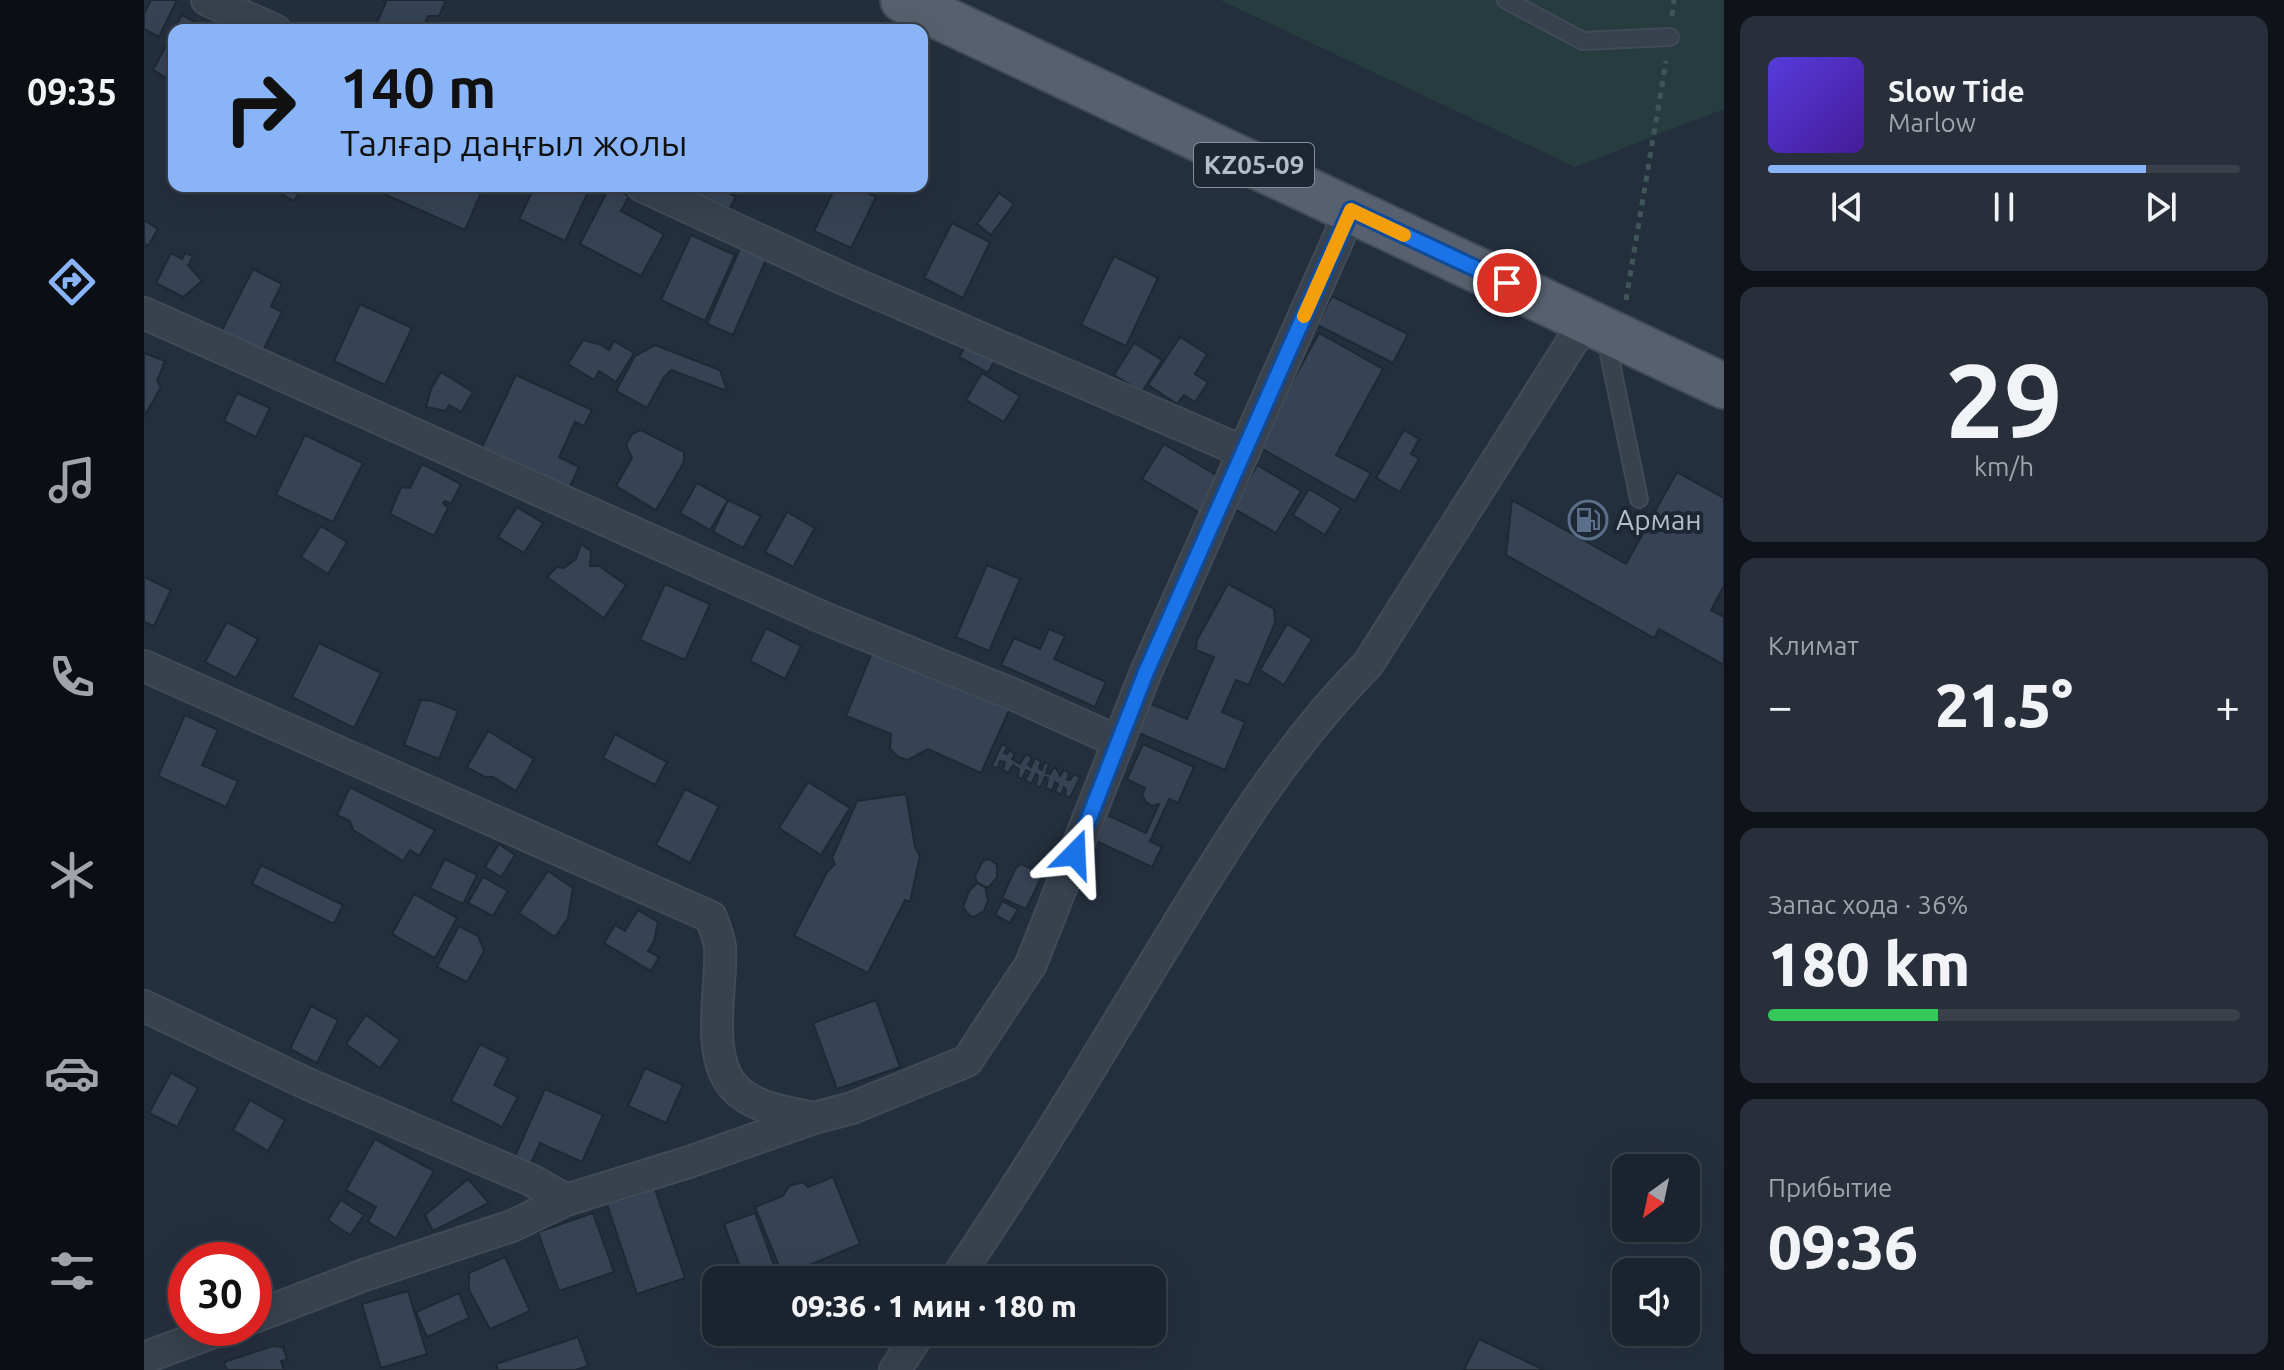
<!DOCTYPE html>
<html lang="ru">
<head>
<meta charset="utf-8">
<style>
	body { margin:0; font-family:Ubuntu,sans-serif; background:#282f3a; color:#f1f3f6; height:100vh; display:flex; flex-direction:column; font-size:30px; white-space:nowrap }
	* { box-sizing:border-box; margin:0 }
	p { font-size:26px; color:#a0a4aa }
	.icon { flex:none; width:44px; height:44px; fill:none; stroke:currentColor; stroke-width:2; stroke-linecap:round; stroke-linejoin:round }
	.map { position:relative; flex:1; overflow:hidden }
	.panel { display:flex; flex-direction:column; gap:16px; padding:16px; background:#0f1319; width:560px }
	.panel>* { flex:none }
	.top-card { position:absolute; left:24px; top:24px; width:760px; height:168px; border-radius:16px; box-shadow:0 8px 32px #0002,0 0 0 2px #39404a; background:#8ab4f8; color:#111; overflow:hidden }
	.needle { width:52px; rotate:213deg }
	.controls { position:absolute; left:1468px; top:1154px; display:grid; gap:16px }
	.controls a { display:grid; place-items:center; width:88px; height:88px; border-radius:16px; background:#1b232e; box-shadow:0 8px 32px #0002,0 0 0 2px #39404a; font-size:40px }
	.speed { position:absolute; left:24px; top:1242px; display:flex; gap:16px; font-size:40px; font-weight:700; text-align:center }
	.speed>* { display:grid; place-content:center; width:104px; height:104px; border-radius:50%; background:#1b232e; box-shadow:0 8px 32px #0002,0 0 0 2px #39404a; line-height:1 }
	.speed .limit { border:12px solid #d22; background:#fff; color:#111 }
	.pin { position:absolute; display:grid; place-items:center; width:68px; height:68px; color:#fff; margin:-34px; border:4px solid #fff; border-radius:50%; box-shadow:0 2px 8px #0007 }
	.me { position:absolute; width:88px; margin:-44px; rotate:21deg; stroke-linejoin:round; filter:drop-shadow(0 0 6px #0008) }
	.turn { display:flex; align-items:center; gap:28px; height:168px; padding:0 40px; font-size:36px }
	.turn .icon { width:104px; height:104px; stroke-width:2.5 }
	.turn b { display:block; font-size:56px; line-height:68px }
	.big { font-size:60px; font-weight:800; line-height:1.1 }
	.panel .widget { flex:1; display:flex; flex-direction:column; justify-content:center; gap:12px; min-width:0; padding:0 28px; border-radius:16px; background:#282f3a }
	.panel .dial { align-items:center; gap:0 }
	.dial b { font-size:104px; line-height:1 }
	.song { display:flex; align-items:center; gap:24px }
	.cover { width:96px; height:96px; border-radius:12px; background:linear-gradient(135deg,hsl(250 70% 55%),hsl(260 70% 35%)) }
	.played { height:8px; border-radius:4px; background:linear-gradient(90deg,#8ab4f8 80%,#39404a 80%) }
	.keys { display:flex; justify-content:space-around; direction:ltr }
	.heat { display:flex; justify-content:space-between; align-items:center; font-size:44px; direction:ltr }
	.charge { height:12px; border-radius:6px; background:linear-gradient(90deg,#34c759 36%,#39404a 0) }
	.trip { position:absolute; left:558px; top:1266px; width:464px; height:80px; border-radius:16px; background:#1b232e; box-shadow:0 8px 32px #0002,0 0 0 2px #39404a; font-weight:800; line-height:80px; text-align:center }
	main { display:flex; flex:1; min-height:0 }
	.tab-bar { display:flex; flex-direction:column; width:144px; justify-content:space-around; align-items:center; background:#0b0e12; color:#a0a4aa }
	.tab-bar .icon { width:56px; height:56px }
	.tab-bar .selected { color:#8ab4f8 }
	.tab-bar b { font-size:36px; color:#f1f3f6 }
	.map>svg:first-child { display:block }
	.green { fill:#263c3f }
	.building { fill:#364354; stroke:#1f2835; stroke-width:2 }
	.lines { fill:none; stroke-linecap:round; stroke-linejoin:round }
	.service-casing { stroke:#414a57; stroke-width:20 }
	.minor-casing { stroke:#414a57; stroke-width:34 }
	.primary-casing { stroke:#414a57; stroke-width:48 }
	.path { stroke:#3f5557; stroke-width:5; stroke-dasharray:6 6; stroke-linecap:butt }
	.service { stroke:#38414e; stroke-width:16 }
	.minor { stroke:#38414e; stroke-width:30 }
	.primary { stroke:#56606e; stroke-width:44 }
	.route-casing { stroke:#114b97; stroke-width:20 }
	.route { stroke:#1a73e8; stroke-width:14 }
	.slow { stroke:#f59e0b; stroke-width:14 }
	.labels { text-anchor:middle; stroke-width:8; stroke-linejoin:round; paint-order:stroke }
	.shield { fill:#1d2633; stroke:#878f9c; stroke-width:2 }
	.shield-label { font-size:26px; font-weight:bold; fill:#b4bcc9 }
	.poi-label { font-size:28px; fill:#b4bcc9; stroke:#1d2633; text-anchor:start }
</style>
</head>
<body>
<main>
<nav class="tab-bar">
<b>09:35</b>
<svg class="icon selected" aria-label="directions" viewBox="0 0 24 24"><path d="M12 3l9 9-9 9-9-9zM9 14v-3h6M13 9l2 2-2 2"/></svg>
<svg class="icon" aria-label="music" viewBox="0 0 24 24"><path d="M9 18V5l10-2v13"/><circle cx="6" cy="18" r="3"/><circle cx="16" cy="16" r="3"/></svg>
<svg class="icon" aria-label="phone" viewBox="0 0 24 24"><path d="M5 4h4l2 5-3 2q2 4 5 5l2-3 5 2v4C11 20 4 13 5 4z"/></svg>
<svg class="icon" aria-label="climate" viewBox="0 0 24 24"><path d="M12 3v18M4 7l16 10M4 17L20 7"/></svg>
<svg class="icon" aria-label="car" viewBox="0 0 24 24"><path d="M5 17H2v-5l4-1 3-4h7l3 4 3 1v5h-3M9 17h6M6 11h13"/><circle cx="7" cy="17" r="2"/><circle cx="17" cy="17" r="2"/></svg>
<svg class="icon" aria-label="filters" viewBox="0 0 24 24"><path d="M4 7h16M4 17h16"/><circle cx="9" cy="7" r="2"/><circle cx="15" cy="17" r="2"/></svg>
</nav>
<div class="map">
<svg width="1580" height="1370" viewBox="0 0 1580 1370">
	<rect width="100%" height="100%" fill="#242f3e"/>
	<polygon class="green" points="1076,0 1580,0 1580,109 1431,167"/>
	<g class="building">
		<polygon points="7,0 33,0 15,37 0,29 0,14"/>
		<polygon points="237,0 302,0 295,16 284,16 278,30 230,30 242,2"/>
		<polygon points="38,15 66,30 30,30"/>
		<polygon points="30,31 30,82 9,70"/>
		<polygon points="124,186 159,186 150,201"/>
		<polygon points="243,186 340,186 321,230 240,194"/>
		<polygon points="391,186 447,186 421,241 375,219"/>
		<polygon points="466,186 485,196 477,211 520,234 497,276 436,244"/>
		<polygon points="526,186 555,186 549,198"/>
		<polygon points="558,186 572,186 592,197 583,213 552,197"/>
		<polygon points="692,186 709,186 732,197 707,248 670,231"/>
		<polygon points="855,193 870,204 847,235 833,224"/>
		<polygon points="0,220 14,229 4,246 0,243"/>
		<polygon points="808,223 846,242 819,298 780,278"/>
		<polygon points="547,235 591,255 561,321 517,300"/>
		<polygon points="598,244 624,255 589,335 563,324"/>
		<polygon points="27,253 38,259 41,253 49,256 44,265 58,281 39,297 12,283"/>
		<polygon points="970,256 1014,278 982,346 937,325"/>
		<polygon points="109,269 138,284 127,306 138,312 116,357 75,336"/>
		<polygon points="1188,296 1264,334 1249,363 1173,325"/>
		<polygon points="216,304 268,328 241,385 190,361"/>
		<polygon points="1175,333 1239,369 1192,455 1227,473 1211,501 1113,446"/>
		<polygon points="1036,337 1063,354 1051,374 1064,382 1051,402 1040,395 1033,404 1004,385"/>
		<polygon points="439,340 455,344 465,350 470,341 490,353 472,382 455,371 450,380 424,364"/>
		<polygon points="823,343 851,360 844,373 815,357"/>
		<polygon points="990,343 1018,360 998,392 970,375"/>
		<polygon points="511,345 576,370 583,391 527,370 520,377 503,408 472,391 491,356"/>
		<polygon points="0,353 21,361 13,381 17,387 0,417"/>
		<polygon points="297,372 329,392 317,412 305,405 302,411 282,407 287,389"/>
		<polygon points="838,373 876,396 860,422 822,400"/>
		<polygon points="372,375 448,410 440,426 431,422 415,457 435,467 422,495 344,458 338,447"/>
		<polygon points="93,393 126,408 112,437 80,421"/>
		<polygon points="497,430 540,452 540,462 512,510 472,486 488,458 482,445 488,434"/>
		<polygon points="1260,430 1275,439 1267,454 1275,459 1256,492 1232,478"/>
		<polygon points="161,435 219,463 189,522 132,495"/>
		<polygon points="1020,444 1077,478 1056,513 998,479"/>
		<polygon points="278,464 317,484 307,504 301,501 299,503 304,508 290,536 246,514 257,487 266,488"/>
		<polygon points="1113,465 1157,491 1132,533 1089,508"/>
		<polygon points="1533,472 1580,498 1580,586 1567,610 1580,617 1580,665 1515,629 1510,638 1362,555 1368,500 1482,564"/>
		<polygon points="553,483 584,500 566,530 536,513"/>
		<polygon points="1165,489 1197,508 1181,535 1149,515"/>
		<polygon points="584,500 617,516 599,548 569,532"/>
		<polygon points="373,507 399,523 380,553 354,537"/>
		<polygon points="643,512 671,528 649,567 621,552"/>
		<polygon points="177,526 203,542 184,574 157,557"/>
		<polygon points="437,544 447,551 446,566 455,566 482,585 460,618 403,577 413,567 420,568 432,559"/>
		<polygon points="843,565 876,579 845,651 812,637"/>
		<polygon points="0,577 27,590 10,626 0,622"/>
		<polygon points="521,584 566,604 541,660 496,640"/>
		<polygon points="1084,584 1130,609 1131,623 1105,685 1092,680 1078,712 1101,722 1081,770 988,730 1000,701 1043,719 1070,657 1052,650 1053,640"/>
		<polygon points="83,622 114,639 92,678 61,662"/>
		<polygon points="1143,624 1168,639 1140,685 1116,670"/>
		<polygon points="622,628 657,646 641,679 606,661"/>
		<polygon points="905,629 921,636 910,659 962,682 951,707 857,665 870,638 896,649"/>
		<polygon points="175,643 237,673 210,728 148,697"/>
		<polygon points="729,650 866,708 837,773 784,749 764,760 754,757 746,749 747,734 702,716"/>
		<polygon points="277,700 289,701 314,711 295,759 260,745"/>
		<polygon points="41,715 74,730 58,765 94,781 82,807 14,776"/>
		<polygon points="344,731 390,759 372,791 349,777 341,777 323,767"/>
		<polygon points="471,734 523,762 511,785 459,758"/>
		<polygon points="858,744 863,747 860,753 863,754 866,750 871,755 868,759 876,764 882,754 888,758 884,765 887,767 891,758 897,762 895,768 898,770 900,763 905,764 902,773 906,774 911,766 916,776 920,770 925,773 923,779 926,780 930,774 936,777 926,798 921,795 922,789 920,787 917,795 911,791 914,784 911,782 908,791 902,788 904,778 901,777 896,788 892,785 894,776 892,774 887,784 881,780 886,772 882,770 878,779 874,777 875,769 869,765 864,773 859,770 861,762 856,761 854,768 848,766"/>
		<polygon points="999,744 1050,767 1034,803 1025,799 1006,841 1018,847 1008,867 952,841 963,815 1002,833 1015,804 1008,806 1002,802 998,795 1001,788 983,779"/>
		<polygon points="664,782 706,808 677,855 635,828"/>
		<polygon points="206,787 291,830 275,856 266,850 259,861 209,830 206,821 193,815"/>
		<polygon points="541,789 575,806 546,863 512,845"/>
		<polygon points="762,794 771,847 776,856 766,902 761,900 724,973 650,936 683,872 691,864 688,858 713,801"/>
		<polygon points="355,844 371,855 357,877 341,867"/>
		<polygon points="301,859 333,875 319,904 286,888"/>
		<polygon points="846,859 853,865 853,877 845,887 841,887 833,883 831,876 839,861"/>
		<polygon points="877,864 899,874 882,909 858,898 871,869"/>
		<polygon points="117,865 199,905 190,924 108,884"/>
		<polygon points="404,871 429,888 424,918 411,937 375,913"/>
		<polygon points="339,877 364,891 349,916 324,903"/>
		<polygon points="833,883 841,887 844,900 840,911 830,917 826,916 819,907 825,891"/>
		<polygon points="270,894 313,918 291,958 248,934"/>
		<polygon points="858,901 874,909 866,923 851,915"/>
		<polygon points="494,910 514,922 510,941 504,951 515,957 507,971 460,943 471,925 481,931"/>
		<polygon points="315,926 334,936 340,951 323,982 293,967"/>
		<polygon points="732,1000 756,1067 693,1089 669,1023"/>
		<polygon points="167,1006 194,1020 173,1063 146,1049"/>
		<polygon points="222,1015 256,1040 236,1068 202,1044"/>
		<polygon points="336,1044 364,1058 350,1085 374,1097 358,1127 307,1101"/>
		<polygon points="501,1068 539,1085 522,1123 484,1106"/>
		<polygon points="27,1073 54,1088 33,1127 5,1113"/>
		<polygon points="401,1089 459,1115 438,1162 396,1143 383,1172 367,1165"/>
		<polygon points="106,1100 141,1120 124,1151 89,1130"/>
		<polygon points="231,1139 290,1171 252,1238 224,1222 232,1207 202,1190"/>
		<polygon points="689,1177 716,1244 639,1276 611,1207 639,1196 645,1186 659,1182 664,1187"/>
		<polygon points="324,1179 345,1203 289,1231 281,1215"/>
		<polygon points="511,1189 541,1278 493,1294 463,1204"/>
		<polygon points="197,1200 220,1215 206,1235 184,1220"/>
		<polygon points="449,1213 470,1272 415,1291 394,1232"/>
		<polygon points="611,1213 634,1276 623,1280 601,1280 580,1224"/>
		<polygon points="361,1257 386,1311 346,1329 325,1290 325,1273"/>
		<polygon points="264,1291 283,1354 237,1368 218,1304"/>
		<polygon points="315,1293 325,1318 283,1337 272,1312"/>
		<polygon points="434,1337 444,1366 431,1370 354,1370 352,1364"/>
		<polygon points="1335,1339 1400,1370 1320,1370"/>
		<polygon points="129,1346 139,1347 143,1360 137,1361 140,1370 83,1370 80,1362"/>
	</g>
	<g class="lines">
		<g class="service-casing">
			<g id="service">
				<polyline points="1362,0 1439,41 1526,37"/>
				<polyline points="1462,339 1495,499"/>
			</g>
		</g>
		<g class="minor-casing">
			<g id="minor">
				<polyline points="63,0 131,30"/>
				<polyline points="498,186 700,279 1100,452"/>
				<polyline points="0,313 680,618 873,696 975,742"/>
				<path d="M0,666L567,917C570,926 575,937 576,947C579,990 557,1066 599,1095C619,1110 647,1113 670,1118"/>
				<polyline points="0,1006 166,1085 387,1180 422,1200"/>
				<path d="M811,1280C881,1177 945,1071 1009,965C1074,859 1136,753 1224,664L1442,320"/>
				<polyline points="110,1317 220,1275 368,1226 422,1200 545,1162 670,1118 708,1108 823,1061 887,964 1002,672 1207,210"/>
				<polyline points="0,1358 80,1328"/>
				<polyline points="751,1370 776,1332"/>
			</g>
		</g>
		<g class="primary-casing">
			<polyline id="primary" points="759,0 1580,386"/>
		</g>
		<g class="path">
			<polyline points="1528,16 1530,0"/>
			<polyline points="1482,300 1522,61"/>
		</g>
		<use href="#service" class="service"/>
		<use href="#minor" class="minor"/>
		<use href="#primary" class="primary"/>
	</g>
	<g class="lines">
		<g class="route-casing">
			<polyline id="route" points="931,854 1002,672 1207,210 1363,283"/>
		</g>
		<use href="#route" class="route"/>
		<polyline class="slow" points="1160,316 1207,210 1260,235"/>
	</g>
	<defs>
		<g id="fuel-ring" transform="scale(2)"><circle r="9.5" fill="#1d2633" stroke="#5c6f8a" stroke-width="1.5"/><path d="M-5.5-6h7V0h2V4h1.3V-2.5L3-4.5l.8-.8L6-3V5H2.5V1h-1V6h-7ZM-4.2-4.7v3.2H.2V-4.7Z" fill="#5c6f8a"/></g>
	</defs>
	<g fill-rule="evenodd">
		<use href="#fuel-ring" x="1444" y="520"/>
	</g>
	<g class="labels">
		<rect class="shield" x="1050" y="143" width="120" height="44" rx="6"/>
		<g class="shield-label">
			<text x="1110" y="174">KZ05-09</text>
		</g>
		<g class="poi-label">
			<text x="1472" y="530">Арман</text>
		</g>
	</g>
</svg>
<div class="controls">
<a><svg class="needle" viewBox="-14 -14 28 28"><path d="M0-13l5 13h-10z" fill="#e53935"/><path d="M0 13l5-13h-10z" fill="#a0a4aa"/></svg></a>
<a><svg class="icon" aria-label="sound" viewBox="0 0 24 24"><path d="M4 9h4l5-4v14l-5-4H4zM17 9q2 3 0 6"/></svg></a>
</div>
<div class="speed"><div class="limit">30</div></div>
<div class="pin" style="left:1363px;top:283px;background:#d93025"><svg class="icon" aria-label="arrive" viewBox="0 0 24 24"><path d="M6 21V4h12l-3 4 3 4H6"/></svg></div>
<svg class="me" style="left:931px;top:854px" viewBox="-20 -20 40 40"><path d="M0-17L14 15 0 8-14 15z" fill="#1a73e8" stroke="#fff" stroke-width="4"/></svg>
<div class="trip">09:36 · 1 мин · 180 m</div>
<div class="top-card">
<div class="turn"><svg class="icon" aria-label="right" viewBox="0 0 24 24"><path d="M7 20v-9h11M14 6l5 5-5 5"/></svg><div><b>140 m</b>Талғар даңғыл жолы</div></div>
</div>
</div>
<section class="panel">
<div class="widget">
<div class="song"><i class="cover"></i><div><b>Slow Tide</b><p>Marlow</p></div></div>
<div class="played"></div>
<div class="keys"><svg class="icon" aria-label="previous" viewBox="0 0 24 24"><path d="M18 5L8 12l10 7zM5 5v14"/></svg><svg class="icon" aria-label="pause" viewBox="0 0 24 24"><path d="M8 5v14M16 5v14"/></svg><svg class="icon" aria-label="next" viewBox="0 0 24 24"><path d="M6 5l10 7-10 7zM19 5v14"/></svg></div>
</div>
<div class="widget dial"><b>29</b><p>km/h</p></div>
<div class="widget"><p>Климат</p>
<div class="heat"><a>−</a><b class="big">21.5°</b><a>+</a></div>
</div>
<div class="widget"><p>Запас хода · 36%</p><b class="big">180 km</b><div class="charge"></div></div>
<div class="widget"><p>Прибытие</p><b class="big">09:36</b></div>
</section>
</main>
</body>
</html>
